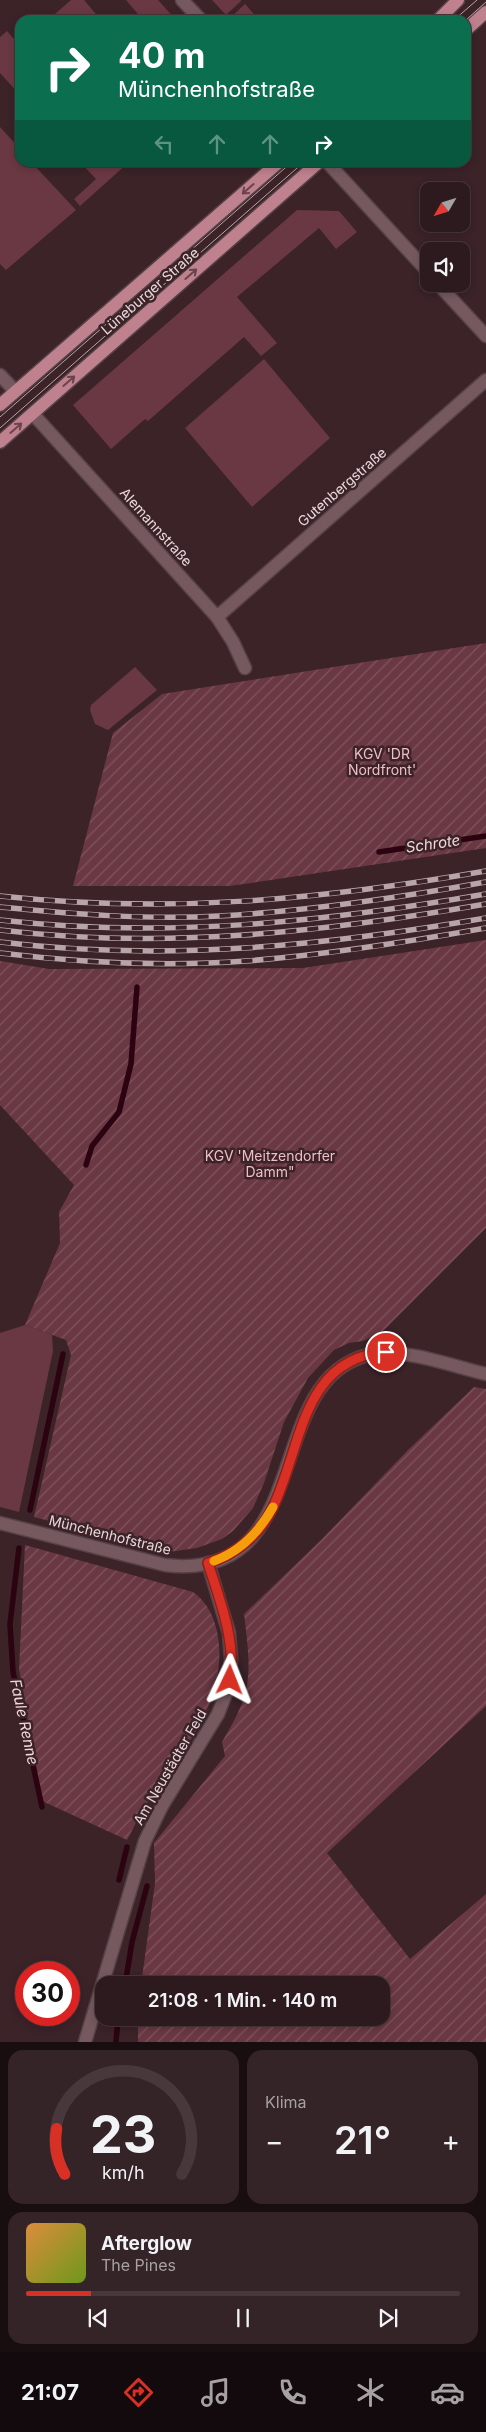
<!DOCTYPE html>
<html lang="de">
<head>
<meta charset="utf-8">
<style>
	body { margin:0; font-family:Inter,sans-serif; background:#342327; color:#f1f3f6; height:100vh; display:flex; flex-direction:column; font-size:19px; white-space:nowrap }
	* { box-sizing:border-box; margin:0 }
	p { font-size:16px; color:#a6a1a4 }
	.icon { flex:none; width:28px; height:28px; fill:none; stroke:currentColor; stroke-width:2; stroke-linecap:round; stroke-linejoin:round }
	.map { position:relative; height:2042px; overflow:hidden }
	.details { display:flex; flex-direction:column; gap:8px; padding:8px; background:#180e10; flex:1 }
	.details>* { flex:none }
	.guide { position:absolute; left:15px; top:15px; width:456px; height:152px; border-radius:15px; box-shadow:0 2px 8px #0003,0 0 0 1px #48383c; background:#0b6e4f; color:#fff; overflow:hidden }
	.needle { width:32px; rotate:231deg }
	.controls { position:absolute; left:420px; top:182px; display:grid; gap:10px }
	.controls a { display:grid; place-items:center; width:50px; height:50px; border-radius:10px; background:#2c1a1e; box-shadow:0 2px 8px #0003,0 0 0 1px #48383c; font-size:25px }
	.speed { position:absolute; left:15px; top:1961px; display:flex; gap:10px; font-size:25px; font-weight:700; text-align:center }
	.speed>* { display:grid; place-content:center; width:65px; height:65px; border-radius:50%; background:#2c1a1e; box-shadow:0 2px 8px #0003,0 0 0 1px #48383c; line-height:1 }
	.speed .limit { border:8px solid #d22; background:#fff; color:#111 }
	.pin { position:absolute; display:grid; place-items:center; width:42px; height:42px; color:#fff; margin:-21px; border:2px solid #fff; border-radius:50%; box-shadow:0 1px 5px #0007 }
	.me { position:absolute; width:55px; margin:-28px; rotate:2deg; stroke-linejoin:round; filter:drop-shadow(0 0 4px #0008) }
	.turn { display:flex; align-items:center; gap:18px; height:105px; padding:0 20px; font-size:22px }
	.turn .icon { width:65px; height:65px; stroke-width:2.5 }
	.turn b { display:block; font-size:35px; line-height:42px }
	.lanes { display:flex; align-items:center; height:48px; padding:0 20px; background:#0003; justify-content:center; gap:25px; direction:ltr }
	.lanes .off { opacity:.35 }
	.big { font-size:38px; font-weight:600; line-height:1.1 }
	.details .widget { flex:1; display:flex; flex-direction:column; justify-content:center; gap:8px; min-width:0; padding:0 18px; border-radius:15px; background:#342327 }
	.details .dial { align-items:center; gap:0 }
	.dial svg { height:130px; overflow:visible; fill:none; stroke:#48383c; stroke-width:7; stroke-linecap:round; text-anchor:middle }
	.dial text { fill:#f1f3f6; stroke:none }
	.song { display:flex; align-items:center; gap:15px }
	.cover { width:60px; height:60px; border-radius:8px; background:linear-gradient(135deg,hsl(30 70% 55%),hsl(80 70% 35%)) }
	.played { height:5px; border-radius:2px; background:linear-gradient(90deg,#d93025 15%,#48383c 15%) }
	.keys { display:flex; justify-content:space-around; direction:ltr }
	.heat { display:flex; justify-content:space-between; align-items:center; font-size:28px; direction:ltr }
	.details .tiles { flex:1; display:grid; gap:8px; grid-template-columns:1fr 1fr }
	.widget:last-child { grid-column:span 2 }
	.trip { position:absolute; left:95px; top:1976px; width:295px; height:50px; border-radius:15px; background:#2c1a1e; box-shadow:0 2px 8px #0003,0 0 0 1px #48383c; font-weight:600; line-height:50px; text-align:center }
	.tabs { display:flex; height:80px; justify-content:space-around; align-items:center; background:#120a0c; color:#a6a1a4 }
	.tabs .icon { width:35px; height:35px }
	.tabs .on { color:#d93025 }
	.tabs b { font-size:22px; color:#f1f3f6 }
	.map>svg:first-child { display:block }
	.grass { fill:#6a3843 }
	.garden { fill:url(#garden-furrows) }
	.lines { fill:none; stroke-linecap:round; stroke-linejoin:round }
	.stream { stroke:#2c0310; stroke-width:5.5 }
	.minor-casing { stroke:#554146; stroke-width:15 }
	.major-casing { stroke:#554146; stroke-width:15 }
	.minor { stroke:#75595e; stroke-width:12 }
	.major { stroke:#bf818d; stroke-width:12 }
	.tram { stroke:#b8a5a9; stroke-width:1 }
	.rail-casing { stroke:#b8a5a9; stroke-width:5.5 }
	.rail { stroke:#3b2328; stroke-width:4; stroke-dasharray:11; stroke-linecap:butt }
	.oneway { stroke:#69444b }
	.route-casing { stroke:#8d1f18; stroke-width:12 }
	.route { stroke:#d93025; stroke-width:9 }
	.slow { stroke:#f59e0b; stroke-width:9 }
	.labels { text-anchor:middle; stroke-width:5; stroke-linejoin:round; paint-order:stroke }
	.street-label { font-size:14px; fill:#e9d8db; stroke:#3b2328 }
	.park-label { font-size:14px; fill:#f0bec7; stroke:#3b2328 }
	.water-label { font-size:15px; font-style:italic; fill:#f2d8dd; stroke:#3b2328 }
</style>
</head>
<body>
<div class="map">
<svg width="486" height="2042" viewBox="0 0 486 2042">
	<defs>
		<pattern id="garden-furrows" width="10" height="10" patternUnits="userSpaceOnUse" patternTransform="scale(1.25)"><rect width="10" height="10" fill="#6a3843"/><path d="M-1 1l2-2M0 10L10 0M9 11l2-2" fill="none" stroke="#7f545e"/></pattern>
	</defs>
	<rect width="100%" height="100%" fill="#3b2328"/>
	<g class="grass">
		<polygon points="71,0 84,0 101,20 48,20"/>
		<polygon points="126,0 158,0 176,20 143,20"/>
		<polygon points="212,0 241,0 241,1 226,15"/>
		<polygon points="245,4 259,20 230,20 229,19"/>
		<polygon points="7,31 20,46 20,95 0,73 0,37"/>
		<polygon points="0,127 20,149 20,162 32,163 76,210 6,270 0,264"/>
		<polygon points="81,163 128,163 80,206 74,199 96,179"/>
		<polygon points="297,210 339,211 357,232 336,249 319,228 237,297 277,343 261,356 244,337 148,421 145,419 111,449 73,405"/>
		<polygon points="264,359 330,438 252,507 185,428"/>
		<polygon points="135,667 157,690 108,730 95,724 90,710 91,705"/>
		<polygon points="25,1325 52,1335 53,1351 19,1512 0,1507 0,1333"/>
	</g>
	<g class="garden">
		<polygon points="486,643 486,848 230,886 73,886 113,733 162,694"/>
		<polygon points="486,940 486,1228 383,1331 363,1341 349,1343 334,1350 308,1378 284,1422 264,1483 253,1508 233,1531 222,1539 197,1548 168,1552 34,1517 71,1355 66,1340 25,1325 60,1243 59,1212 74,1185 0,1105 0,961 49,969 303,968"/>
		<path d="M474,1387L486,1389V1706L327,1853L410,1959L486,1894V2042H138V2018H381V1985H141L155,1883L154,1843L225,1756L222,1742C254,1690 251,1673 244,1614L321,1540L409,1449Z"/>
		<path d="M25,1545L193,1592C208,1603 215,1618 218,1637C228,1703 181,1752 147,1803C139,1814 134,1828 127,1840L42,1801L19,1669Z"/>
	</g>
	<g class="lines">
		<g class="stream">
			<polyline points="379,852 486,836"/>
			<polyline points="86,1165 92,1146 119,1112 131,1064 137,987"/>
			<polyline points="30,1510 63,1354"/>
			<polyline points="19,1548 10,1624 13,1672 42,1807"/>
			<polyline points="119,1880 127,1847"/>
			<polyline points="125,1985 132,1942 147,1886"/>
			<polyline points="116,2042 118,2018"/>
		</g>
		<g class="minor-casing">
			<g id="minor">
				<polyline points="182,0 201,20"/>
				<polyline points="327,162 429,273"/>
				<polyline points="438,284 486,336"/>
				<polyline points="0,375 15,391"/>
				<polyline points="33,414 217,617 233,642 245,668"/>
				<polyline points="217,617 486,380"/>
				<path d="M0,1523L165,1565C323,1584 256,1368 379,1353C408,1350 456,1367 486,1374"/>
				<polyline points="85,2042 145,1841 162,1806 218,1714 229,1686 231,1659 229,1633 208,1563"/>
			</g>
		</g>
		<g class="major-casing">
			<g id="major">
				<polyline points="438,20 458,0"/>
				<polyline points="466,30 486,12"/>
				<polyline points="0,405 279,162"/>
				<polyline points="0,442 319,162"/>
			</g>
		</g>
		<use href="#minor" class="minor"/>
		<use href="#major" class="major"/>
		<g class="tram">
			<polyline points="454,20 477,0"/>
			<polyline points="466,20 486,2"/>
			<polyline points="0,417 292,162"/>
			<polyline points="0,428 304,162"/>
		</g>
		<g class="rail-casing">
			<g id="rail">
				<path d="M0,896C169,914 320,900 486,871"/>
				<path d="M0,907C73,914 146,920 219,916C309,911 398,898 486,882"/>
				<path d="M0,920C164,939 325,922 486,894"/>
				<path d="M0,930C163,950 325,932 486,904"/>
				<path d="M0,942C163,962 325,946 486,918"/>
				<path d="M0,953C82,963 164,967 246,961C326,955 407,942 486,928"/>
			</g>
		</g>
		<use href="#rail" class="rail"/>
	</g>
	<defs><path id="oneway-shaft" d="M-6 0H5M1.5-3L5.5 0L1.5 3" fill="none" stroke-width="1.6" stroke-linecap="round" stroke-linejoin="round" transform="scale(1.25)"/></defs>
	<g class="oneway">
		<use href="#oneway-shaft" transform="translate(248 189) rotate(139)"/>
		<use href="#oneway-shaft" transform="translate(191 274) rotate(-41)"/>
		<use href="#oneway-shaft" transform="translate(69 381) rotate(-41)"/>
		<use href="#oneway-shaft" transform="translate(16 428) rotate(-41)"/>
	</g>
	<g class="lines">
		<g class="route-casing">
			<path id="route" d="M230,1680C236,1640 220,1601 208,1563C237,1554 260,1534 273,1507C302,1448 301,1358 386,1352"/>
		</g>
		<use href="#route" class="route"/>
		<path class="slow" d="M214,1561C241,1551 259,1532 273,1507"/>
	</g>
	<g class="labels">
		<g class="street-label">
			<text transform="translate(150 291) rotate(-41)" y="5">Lüneburger Straße</text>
			<text transform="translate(342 487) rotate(-41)" y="5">Gutenbergstraße</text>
			<text transform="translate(156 527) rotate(48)" y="5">Alemannstraße</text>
			<text transform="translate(110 1535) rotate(14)" y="5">Münchenhofstraße</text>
			<text transform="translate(170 1767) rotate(-60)" y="5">Am Neustädter Feld</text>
		</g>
		<g class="park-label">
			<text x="382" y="759">KGV 'DR<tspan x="382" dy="16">Nordfront'</tspan></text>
			<text x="270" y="1161">KGV 'Meitzendorfer<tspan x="270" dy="16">Damm"</tspan></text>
		</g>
		<g class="water-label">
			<text transform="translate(433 844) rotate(-8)" y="5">Schrote</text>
			<text transform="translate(24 1722) rotate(78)" y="5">Faule Renne</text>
		</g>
	</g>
</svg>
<div class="controls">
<a><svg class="needle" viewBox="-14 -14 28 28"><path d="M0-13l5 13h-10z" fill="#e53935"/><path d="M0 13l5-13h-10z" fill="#a6a1a4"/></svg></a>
<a><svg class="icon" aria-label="sound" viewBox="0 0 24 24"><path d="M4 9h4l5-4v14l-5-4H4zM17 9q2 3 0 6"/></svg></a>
</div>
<div class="speed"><div class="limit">30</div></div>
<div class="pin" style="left:386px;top:1352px;background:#d93025"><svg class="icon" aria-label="arrive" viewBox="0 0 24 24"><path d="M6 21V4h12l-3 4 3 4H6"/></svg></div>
<svg class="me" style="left:230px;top:1680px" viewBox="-20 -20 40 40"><path d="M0-17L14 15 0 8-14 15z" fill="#d93025" stroke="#fff" stroke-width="4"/></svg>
<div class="trip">21:08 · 1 Min. · 140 m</div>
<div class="guide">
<div class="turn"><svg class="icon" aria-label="right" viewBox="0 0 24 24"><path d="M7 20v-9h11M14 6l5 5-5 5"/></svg><div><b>40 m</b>Münchenhofstraße</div></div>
<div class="lanes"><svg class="icon off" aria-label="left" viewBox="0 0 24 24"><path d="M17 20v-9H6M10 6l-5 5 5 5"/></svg><svg class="icon off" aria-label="ahead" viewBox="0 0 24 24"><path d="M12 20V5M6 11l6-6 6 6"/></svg><svg class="icon off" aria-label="ahead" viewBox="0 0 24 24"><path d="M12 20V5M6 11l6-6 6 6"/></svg><svg class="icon" aria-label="right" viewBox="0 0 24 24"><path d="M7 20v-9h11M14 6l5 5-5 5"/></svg></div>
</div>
</div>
<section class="details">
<div class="tiles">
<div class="widget dial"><svg viewBox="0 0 100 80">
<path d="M14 69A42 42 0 1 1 86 69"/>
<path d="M14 69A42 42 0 0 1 9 41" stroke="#d93025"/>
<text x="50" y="56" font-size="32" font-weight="700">23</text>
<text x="50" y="72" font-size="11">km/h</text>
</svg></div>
<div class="widget"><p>Klima</p>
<div class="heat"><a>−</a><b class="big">21°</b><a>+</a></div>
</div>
<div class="widget">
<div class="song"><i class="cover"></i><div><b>Afterglow</b><p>The Pines</p></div></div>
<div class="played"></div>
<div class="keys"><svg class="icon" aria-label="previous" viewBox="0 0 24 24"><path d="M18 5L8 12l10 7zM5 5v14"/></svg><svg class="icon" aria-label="pause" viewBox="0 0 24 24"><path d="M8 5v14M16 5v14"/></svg><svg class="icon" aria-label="next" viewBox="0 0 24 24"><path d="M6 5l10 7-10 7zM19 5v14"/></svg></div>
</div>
</div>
</section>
<nav class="tabs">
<b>21:07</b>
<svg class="icon on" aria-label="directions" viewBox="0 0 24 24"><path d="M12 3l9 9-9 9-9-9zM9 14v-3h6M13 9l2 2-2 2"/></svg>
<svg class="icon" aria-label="music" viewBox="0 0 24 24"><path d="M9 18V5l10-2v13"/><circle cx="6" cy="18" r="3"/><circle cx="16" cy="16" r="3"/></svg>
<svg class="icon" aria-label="phone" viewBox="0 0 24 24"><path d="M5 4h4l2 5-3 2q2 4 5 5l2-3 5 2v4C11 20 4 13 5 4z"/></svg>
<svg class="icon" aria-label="climate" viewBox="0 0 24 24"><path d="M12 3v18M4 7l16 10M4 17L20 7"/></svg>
<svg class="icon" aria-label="car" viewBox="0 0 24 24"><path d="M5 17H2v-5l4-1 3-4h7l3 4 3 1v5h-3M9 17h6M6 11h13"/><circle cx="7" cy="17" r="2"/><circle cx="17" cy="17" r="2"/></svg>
</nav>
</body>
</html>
